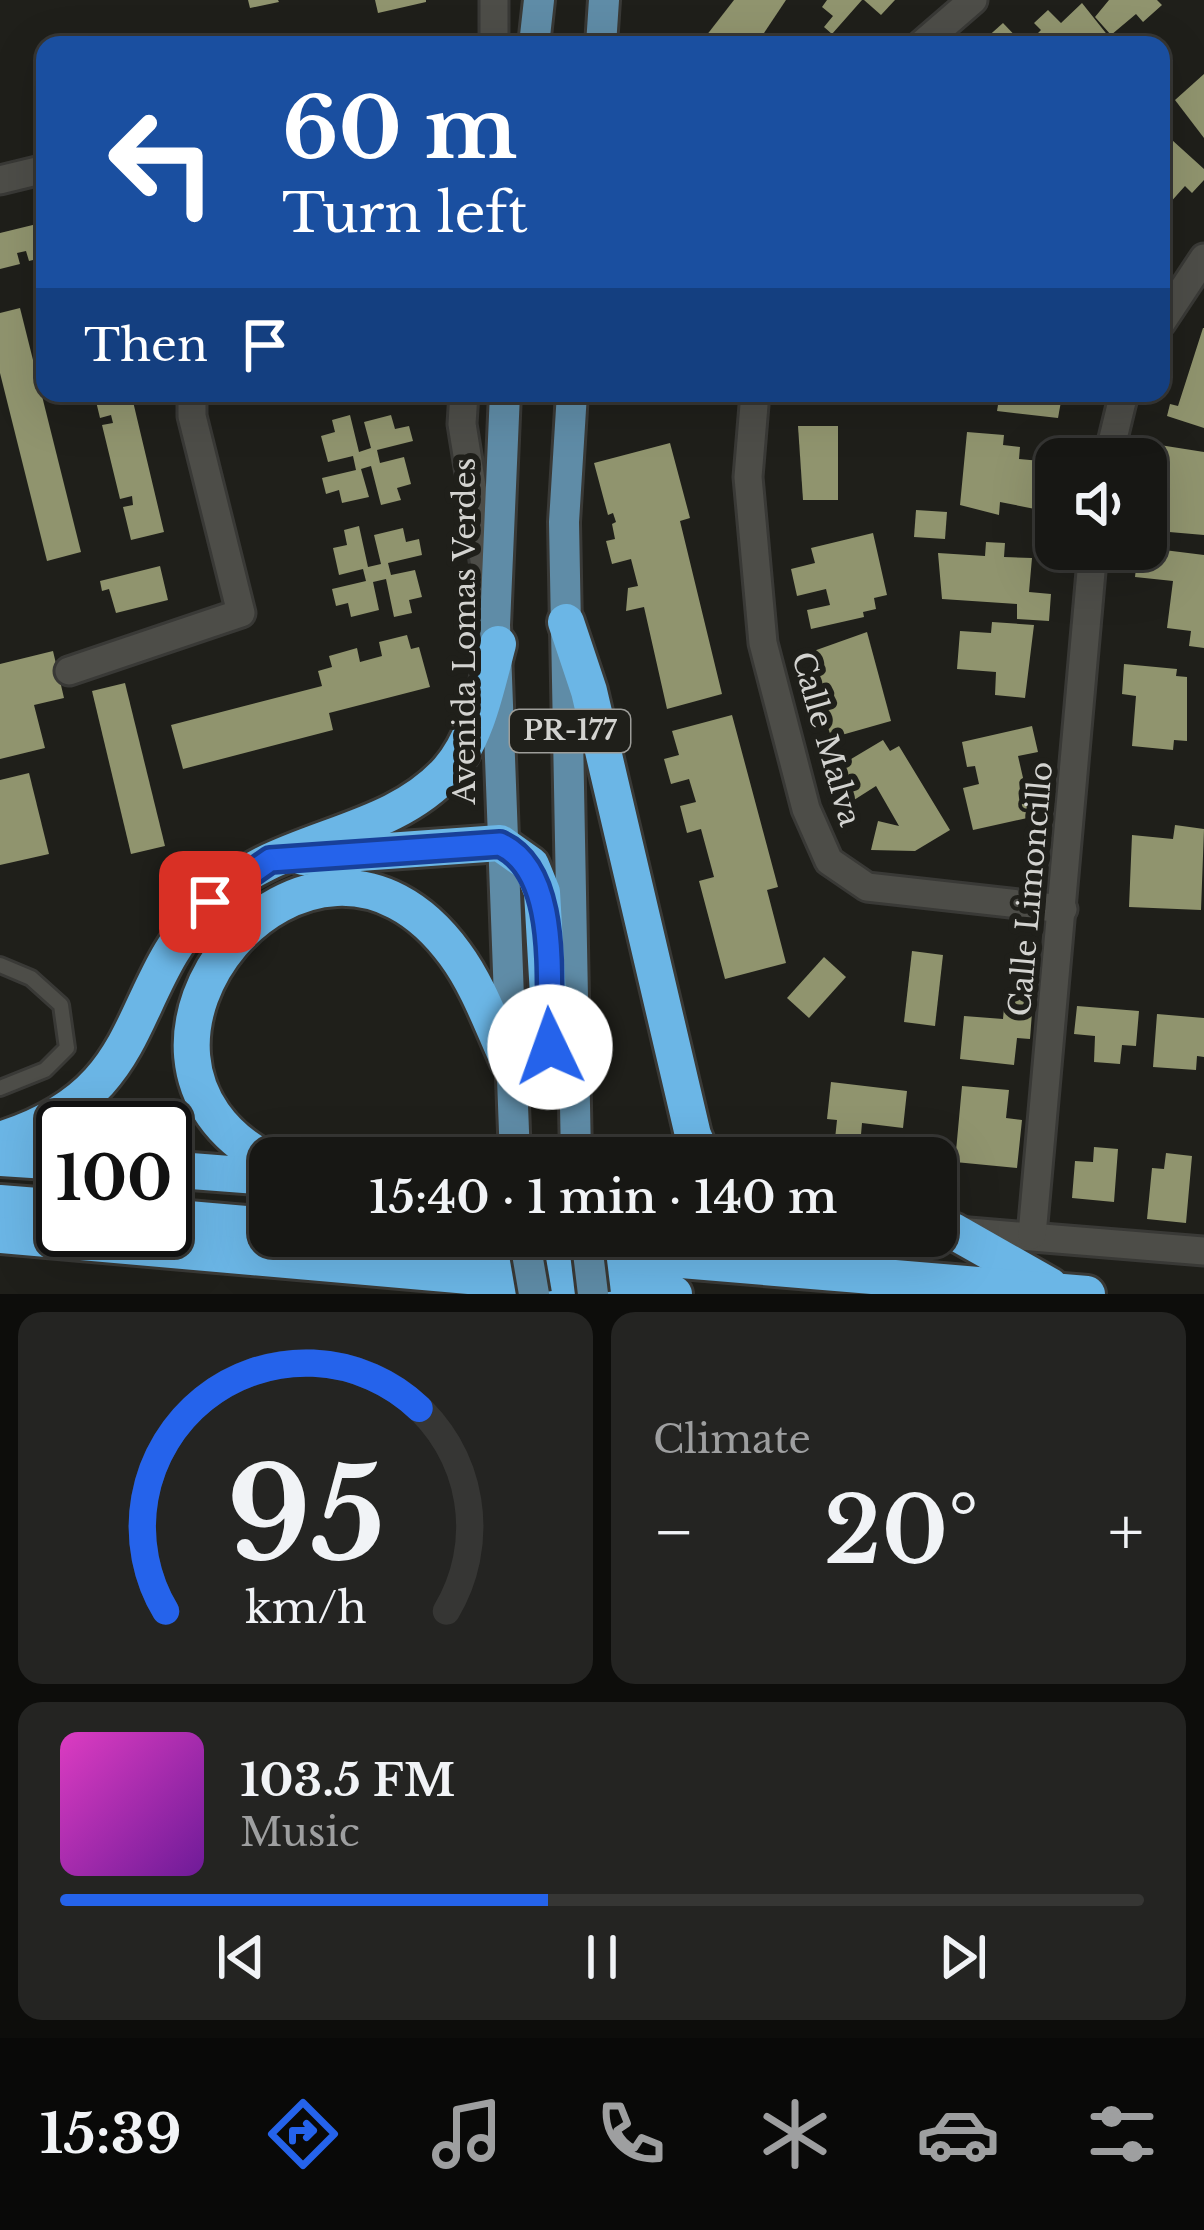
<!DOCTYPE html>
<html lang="en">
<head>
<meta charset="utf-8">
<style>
	body { margin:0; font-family:"Libre Baskerville",serif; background:#242422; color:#f1f3f6; height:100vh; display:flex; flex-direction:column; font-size:45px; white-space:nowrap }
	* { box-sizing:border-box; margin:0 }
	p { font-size:39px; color:#9e9fa0 }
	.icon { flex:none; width:66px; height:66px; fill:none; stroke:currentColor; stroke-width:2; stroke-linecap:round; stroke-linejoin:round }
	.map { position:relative; height:1294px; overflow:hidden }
	.details { display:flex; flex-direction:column; gap:18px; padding:18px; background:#0d0d0b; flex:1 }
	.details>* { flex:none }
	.hud { position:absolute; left:36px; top:36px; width:1134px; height:366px; border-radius:24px; box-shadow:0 12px 48px #0002,0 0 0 3px #363634; background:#1a4fa0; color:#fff; overflow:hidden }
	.controls { position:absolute; left:1035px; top:438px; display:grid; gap:24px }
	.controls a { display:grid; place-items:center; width:132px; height:132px; border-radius:24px; background:#171714; box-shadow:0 12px 48px #0002,0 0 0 3px #363634; font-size:60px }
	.speed { position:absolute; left:36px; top:1101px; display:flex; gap:24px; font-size:60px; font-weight:700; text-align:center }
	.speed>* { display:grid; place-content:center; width:156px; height:156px; border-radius:50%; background:#171714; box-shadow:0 12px 48px #0002,0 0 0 3px #363634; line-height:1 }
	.speed .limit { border:6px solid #111; border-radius:18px; background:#fff; color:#111 }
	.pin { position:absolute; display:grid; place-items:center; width:102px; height:102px; color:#fff; margin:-51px; border-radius:24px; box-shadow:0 6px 18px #0006 }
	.me { position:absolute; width:132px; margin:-66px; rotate:357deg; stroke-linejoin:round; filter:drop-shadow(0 0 9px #0008) }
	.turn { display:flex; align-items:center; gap:42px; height:252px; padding:0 48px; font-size:54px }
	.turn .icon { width:156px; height:156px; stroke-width:2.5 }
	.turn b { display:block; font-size:84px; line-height:102px }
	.then { display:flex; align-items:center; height:114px; padding:0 48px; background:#0003; gap:24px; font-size:45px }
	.big { font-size:90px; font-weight:600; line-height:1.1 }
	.details .widget { flex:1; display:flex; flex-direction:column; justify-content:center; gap:18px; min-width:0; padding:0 42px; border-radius:24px; background:#242422 }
	.details .dial { align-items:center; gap:0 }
	.dial svg { height:312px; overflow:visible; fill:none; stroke:#363634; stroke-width:7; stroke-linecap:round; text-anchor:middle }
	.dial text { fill:#f1f3f6; stroke:none }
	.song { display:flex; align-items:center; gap:36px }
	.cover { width:144px; height:144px; border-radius:18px; background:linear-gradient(135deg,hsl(310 70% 55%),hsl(280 70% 35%)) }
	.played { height:12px; border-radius:6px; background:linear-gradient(90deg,#2563eb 45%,#363634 45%) }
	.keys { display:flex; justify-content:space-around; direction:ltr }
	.heat { display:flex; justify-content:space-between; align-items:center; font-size:66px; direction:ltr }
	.details .tiles { flex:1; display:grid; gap:18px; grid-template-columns:1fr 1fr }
	.widget:last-child { grid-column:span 2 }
	.trip { position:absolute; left:249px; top:1137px; width:708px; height:120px; border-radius:24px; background:#171714; box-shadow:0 12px 48px #0002,0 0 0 3px #363634; font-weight:600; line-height:120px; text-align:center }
	.tabs { display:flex; height:192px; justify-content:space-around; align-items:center; background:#090908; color:#9e9fa0 }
	.tabs .icon { width:84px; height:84px }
	.tabs .current { color:#2563eb }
	.tabs b { font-size:54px; color:#f1f3f6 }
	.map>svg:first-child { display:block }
	.building { fill:#90946e }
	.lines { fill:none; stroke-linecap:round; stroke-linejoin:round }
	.service-casing { stroke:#393936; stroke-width:20 }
	.minor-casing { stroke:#393936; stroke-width:33 }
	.primary-casing { stroke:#393936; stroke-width:36 }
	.motorway-casing { stroke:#393936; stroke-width:42 }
	.service { stroke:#4d4d48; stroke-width:14 }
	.minor { stroke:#4d4d48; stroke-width:27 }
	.primary { stroke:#5f8ca7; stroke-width:30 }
	.motorway { stroke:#6bb6e6; stroke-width:36 }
	.primary-bridge-casing { stroke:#393936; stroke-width:36; stroke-linecap:butt }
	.primary-bridge { stroke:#5f8ca7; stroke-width:30 }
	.route-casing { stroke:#184099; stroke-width:30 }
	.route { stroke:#2563eb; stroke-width:21 }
	.labels { text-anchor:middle; stroke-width:12; stroke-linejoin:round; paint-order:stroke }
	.shield { fill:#1f1f1a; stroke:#9d9d99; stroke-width:3 }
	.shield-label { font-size:27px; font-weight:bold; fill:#d3d3d0 }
	.street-label { font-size:30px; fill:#d3d3d0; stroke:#1f1f1a }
</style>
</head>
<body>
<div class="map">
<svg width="1204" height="1294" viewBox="0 0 1204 1294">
	<rect width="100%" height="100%" fill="#1f1f1a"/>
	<g class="building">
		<polygon points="248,0 278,0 279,2 250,8"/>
		<polygon points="375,0 426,0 426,2 378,13"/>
		<polygon points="734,0 786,0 756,45 699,45"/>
		<polygon points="827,0 862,0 832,34 824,27 833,16 822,7"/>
		<polygon points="864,0 895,0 881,15"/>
		<polygon points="1109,0 1157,0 1162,5 1143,22 1136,14 1111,35 1095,17"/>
		<polygon points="1082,3 1109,37 1100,45 1042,45 1034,37 1041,30 1034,23 1048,10 1061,23"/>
		<polygon points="1003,23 1024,45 989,45 984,40"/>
		<polygon points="1204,74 1204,138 1175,100"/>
		<polygon points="1172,140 1204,169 1204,180 1192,193 1185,186 1168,205 1161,199 1161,143 1166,148"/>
		<polygon points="45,222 45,257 29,261 26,251 17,253 20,264 0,269 0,233"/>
		<polygon points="20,308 81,552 47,561 0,373 0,313"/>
		<polygon points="1203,328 1204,328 1204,428 1167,416 1170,404 1178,406"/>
		<polygon points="94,393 131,393 164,532 131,540 123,507 133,505 132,496 120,499 102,425 113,423 111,415 100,418"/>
		<polygon points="1000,393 1062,396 1058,418 997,411"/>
		<polygon points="350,415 359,452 371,448 364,422 391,415 395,429 409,426 413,441 377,450 380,463 404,457 411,484 397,488 401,500 381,505 371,466 361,469 369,497 342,503 339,490 326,494 322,478 356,470 353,456 328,462 321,436 335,432 332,420"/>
		<polygon points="798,426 838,426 838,500 803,500"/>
		<polygon points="967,432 1004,435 1003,445 1020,447 1019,459 1041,461 1033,485 1043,486 1040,510 1000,502 999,515 960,505"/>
		<polygon points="670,443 690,518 680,521 722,694 667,709 644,607 626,611 628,588 638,586 631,559 612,564 606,541 615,539 612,524 616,522 613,513 608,515 594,463"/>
		<polygon points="1147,443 1204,452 1204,535 1146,530 1146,502 1152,503 1154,488 1146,487"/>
		<polygon points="916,510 947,512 945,539 914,537"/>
		<polygon points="359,526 368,567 381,564 374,535 403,528 406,542 419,539 422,555 388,563 391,575 415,570 422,597 409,600 412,613 394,617 386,579 373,582 379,610 351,617 348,603 336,606 332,589 366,581 363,569 339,575 333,548 347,545 344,530"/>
		<polygon points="873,533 887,595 874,598 876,609 863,612 864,617 811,629 807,610 830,605 826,589 797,596 791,569 815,563 811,548"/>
		<polygon points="986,542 1005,543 1004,557 1032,558 1029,592 1051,594 1049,621 1017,619 1017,604 942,599 938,553 985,556"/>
		<polygon points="1164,550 1204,555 1204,648 1189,646 1191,631 1167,628 1173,581 1135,577 1138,551"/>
		<polygon points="160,566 168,600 116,613 109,589 102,591 100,581"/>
		<polygon points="992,622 1034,625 1025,698 995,695 996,672 957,669 960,631 991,633"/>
		<polygon points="867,632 891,721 831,738 808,653"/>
		<polygon points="407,635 411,649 419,647 430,687 329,713 333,730 183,769 171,725 322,686 318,671 332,667 329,656 357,648 360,662 382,656 379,642"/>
		<polygon points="53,651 64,698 34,705 45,748 0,759 0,664"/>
		<polygon points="1124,664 1177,669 1176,676 1187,677 1187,741 1174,740 1173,750 1132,746 1136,696 1122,694"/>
		<polygon points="125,683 165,846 131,854 92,691"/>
		<polygon points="732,715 778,887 767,890 786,963 725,979 699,881 714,877 701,829 687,833 680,806 696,802 689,779 671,784 664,759 679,755 672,731"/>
		<polygon points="1032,726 1038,752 1018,756 1032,817 973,830 963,788 979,784 975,766 967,767 962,742"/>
		<polygon points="883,740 890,751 899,746 950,830 915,851 871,850 878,821 899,826 876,786 854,800 836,768"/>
		<polygon points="29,773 49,854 0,865 0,780"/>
		<polygon points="1175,825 1204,829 1201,910 1129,907 1132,835 1173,839"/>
		<polygon points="912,951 943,955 935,1026 904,1022"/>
		<polygon points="824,957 846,977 809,1018 787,998"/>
		<polygon points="1005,996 1033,999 1030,1039 1017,1038 1014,1065 960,1059 964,1016 1003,1019"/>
		<polygon points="1077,1006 1139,1011 1136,1046 1122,1045 1120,1064 1094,1062 1095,1036 1074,1034"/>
		<polygon points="1157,1014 1204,1018 1204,1057 1197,1056 1196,1070 1153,1067"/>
		<polygon points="831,1082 907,1091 903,1128 862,1123 859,1158 833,1158 837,1120 827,1119"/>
		<polygon points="962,1086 1009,1090 1006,1118 1022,1120 1017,1168 955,1162"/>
		<polygon points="1094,1147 1118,1149 1114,1202 1072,1198 1075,1161 1093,1162"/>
		<polygon points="1166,1153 1192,1156 1186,1223 1147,1219 1152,1168 1164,1169"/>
	</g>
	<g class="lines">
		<g class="service-casing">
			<polyline id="service" points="0,965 31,978 61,1005 67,1048 45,1070 0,1088"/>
		</g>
		<g class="minor-casing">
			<g id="minor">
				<polyline points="494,0 494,45"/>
				<polyline points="921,45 973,0"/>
				<polyline points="0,180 45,169"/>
				<polyline points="1161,323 1204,258"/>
				<polyline points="464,393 462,424 489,591"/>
				<polyline points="755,393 748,477 763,643 806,809 829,861 867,887 1063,909"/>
				<polyline points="1108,459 1124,393"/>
				<polyline points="69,671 241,613 192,416 192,393"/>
				<polyline points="957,1231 1204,1251"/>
				<polyline points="1032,1235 1093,549"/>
			</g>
		</g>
		<g class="primary-casing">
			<g id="primary">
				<polyline points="534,45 539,0"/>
				<polyline points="601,45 604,0"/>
				<polyline points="505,393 495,625 515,1158"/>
				<polyline points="572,393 564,522 576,1158"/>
			</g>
		</g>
		<g class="motorway-casing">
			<g id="motorway">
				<polyline points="566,622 589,691 693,1135 703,1158"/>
				<polyline points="303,857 500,843 531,865 542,892 551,1047 570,1069"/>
				<path d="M0,1140C154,1092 121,991 210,902C276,835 386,840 448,771C477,739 487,685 498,644"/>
				<polyline points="0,1158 63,1162"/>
				<path d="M270,1162C65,1055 311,756 455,954C478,985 492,1025 508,1060"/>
				<polyline points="165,1169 270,1177"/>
				<polyline points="0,1203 63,1208"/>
				<polyline points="165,1217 270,1226"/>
				<polyline points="936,1229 953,1231 1050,1286"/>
				<polyline points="0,1235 674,1294"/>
				<polyline points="393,1236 1087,1294"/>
			</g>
		</g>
		<use href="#service" class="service"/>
		<use href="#minor" class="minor"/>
		<use href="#primary" class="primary"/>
		<use href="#motorway" class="motorway"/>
		<g class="primary-bridge-casing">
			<g id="primary-bridge">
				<polyline points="524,1236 534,1294"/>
				<polyline points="586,1236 593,1294"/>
			</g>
		</g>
		<use href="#primary-bridge" class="primary-bridge"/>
	</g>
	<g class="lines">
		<g class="route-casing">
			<path id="route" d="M210,902L270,860L500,844C562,872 547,986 550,1047"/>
		</g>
		<use href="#route" class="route"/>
	</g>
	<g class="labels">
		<rect class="shield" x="510" y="710" width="120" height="42" rx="9"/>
		<g class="shield-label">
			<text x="570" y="740">PR-177</text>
		</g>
		<g class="street-label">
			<text transform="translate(465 631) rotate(-90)" y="10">Avenida Lomas Verdes</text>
			<text transform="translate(826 739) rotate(74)" y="10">Calle Malva</text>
			<text transform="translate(1031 889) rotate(-85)" y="10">Calle Limoncillo</text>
		</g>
	</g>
</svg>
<div class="controls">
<a><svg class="icon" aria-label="sound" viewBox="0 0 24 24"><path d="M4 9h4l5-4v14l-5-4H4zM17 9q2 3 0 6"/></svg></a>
</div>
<div class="speed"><div class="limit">100</div></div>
<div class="pin" style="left:210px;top:902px;background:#d93025"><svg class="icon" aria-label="arrive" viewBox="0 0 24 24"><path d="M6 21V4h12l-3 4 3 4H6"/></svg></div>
<svg class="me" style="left:550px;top:1047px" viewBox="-20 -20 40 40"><circle r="19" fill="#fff"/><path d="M0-13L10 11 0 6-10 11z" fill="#2563eb"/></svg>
<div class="trip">15:40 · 1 min · 140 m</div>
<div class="hud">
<div class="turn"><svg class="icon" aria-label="left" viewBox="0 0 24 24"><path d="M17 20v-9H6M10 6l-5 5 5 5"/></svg><div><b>60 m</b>Turn left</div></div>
<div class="then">Then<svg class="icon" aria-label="arrive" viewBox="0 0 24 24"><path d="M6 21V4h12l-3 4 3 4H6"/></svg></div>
</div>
</div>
<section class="details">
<div class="tiles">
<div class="widget dial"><svg viewBox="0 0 100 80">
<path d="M14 69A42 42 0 1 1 86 69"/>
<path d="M14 69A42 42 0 0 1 79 17" stroke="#2563eb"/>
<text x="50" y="56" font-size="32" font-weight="700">95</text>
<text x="50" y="72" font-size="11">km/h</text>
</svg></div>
<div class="widget"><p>Climate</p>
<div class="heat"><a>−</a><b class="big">20°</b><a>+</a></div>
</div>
<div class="widget">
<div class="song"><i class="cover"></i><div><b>103.5 FM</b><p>Music</p></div></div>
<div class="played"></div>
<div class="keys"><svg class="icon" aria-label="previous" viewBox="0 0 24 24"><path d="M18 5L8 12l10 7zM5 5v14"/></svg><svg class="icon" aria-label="pause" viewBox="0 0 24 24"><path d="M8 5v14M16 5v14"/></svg><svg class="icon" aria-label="next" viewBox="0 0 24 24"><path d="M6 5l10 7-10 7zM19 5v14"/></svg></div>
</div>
</div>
</section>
<nav class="tabs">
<b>15:39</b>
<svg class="icon current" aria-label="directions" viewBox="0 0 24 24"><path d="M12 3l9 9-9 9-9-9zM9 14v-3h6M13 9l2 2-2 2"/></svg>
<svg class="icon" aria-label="music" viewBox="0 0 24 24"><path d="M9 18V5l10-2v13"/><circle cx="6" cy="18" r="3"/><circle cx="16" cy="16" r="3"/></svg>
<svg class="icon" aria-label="phone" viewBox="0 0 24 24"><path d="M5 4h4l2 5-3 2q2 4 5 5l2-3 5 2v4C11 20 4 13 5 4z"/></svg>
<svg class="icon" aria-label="climate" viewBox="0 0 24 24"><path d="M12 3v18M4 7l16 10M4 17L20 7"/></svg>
<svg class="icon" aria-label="car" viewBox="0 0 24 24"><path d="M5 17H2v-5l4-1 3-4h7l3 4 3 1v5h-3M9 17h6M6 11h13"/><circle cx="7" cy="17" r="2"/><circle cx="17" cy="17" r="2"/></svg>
<svg class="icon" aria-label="filters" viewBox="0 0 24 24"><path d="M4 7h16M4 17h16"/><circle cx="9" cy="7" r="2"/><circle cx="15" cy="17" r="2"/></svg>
</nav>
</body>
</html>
